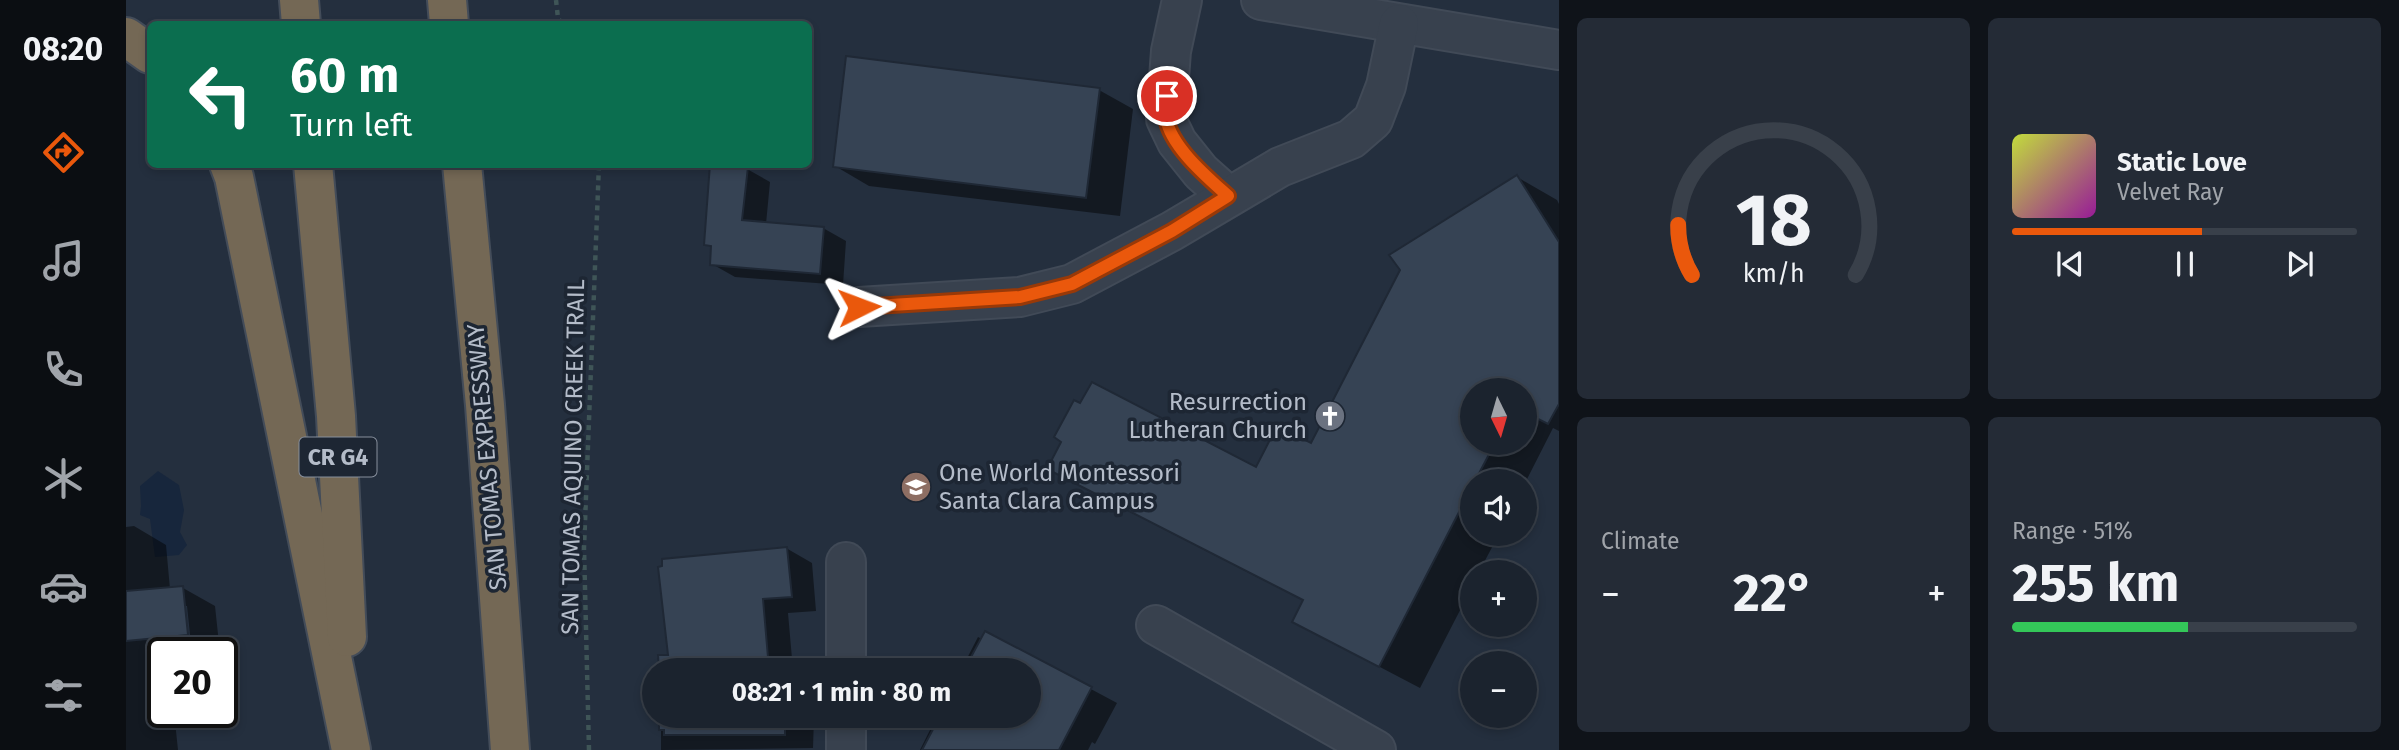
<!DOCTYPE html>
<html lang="en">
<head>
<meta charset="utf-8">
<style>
	body { margin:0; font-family:"Fira Sans",sans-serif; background:#242b36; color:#f1f3f6; height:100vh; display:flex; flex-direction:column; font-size:26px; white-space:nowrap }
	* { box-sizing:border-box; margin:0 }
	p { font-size:23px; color:#a0a4aa }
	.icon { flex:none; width:38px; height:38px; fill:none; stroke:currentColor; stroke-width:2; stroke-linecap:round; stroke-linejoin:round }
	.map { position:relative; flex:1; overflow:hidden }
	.details { display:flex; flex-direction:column; gap:18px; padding:18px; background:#0f1319; width:840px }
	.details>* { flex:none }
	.top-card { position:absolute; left:21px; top:21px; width:665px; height:147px; border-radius:10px; box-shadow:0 4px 10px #0003,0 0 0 2px #39404a; background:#0b6e4f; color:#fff; overflow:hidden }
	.needle { width:46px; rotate:175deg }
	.tools { position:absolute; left:1334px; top:378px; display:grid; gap:14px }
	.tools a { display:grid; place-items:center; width:77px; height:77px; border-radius:50%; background:#1b232e; box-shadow:0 4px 10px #0003,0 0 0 2px #39404a; font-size:35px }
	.speed { position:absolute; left:21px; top:637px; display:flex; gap:14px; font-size:35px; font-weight:700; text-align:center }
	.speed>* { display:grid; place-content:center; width:91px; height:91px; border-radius:50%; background:#1b232e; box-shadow:0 4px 10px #0003,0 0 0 2px #39404a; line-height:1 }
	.speed .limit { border:4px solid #111; border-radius:10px; background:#fff; color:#111 }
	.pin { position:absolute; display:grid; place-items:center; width:60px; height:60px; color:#fff; margin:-30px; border:4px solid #fff; border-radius:50%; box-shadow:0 2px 7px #0007 }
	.me { position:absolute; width:77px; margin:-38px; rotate:87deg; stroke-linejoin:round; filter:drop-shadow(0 0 5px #0008) }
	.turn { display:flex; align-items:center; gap:24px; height:147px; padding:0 28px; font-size:32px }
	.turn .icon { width:91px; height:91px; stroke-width:2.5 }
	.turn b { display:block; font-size:49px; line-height:60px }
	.big { font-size:52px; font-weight:700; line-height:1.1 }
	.details .widget { flex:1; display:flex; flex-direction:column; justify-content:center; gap:10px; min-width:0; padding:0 24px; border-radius:10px; background:#242b36 }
	.details .dial { align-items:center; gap:0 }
	.dial svg { height:182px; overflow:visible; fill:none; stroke:#39404a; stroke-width:7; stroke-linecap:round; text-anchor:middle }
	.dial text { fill:#f1f3f6; stroke:none }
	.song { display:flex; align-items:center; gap:21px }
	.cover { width:84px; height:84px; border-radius:10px; background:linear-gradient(135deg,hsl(70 70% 55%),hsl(300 70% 35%)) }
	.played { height:7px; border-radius:4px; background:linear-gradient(90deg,#ea580c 55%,#39404a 55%) }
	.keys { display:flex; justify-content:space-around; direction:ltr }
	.heat { display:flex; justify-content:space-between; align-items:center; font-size:38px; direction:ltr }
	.charge { height:10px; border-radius:5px; background:linear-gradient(90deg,#34c759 51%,#39404a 0) }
	.details .tiles { flex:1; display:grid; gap:18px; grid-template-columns:repeat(2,1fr) }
	.trip { position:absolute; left:516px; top:658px; width:399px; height:70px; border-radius:35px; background:#1b232e; box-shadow:0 4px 10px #0003,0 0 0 2px #39404a; font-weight:700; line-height:70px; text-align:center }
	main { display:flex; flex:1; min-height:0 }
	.menu { display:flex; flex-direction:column; width:126px; justify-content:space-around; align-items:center; background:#0b0e12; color:#a0a4aa }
	.menu .icon { width:49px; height:49px }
	.menu .selected { color:#ea580c }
	.menu b { font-size:32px; color:#f1f3f6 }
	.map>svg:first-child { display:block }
	.water { fill:#17263c }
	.shadow { fill:#0007; fill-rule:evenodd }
	.building { fill:#364354; stroke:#1f2835; stroke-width:2 }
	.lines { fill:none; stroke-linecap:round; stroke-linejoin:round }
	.minor-casing { stroke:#414a57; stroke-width:42 }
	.highway-casing { stroke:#434c59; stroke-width:42 }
	.path { stroke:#3f5557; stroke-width:4.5; stroke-dasharray:5 5; stroke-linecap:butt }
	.minor { stroke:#38414e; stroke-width:38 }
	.highway { stroke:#746855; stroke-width:38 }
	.route-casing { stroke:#983908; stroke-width:18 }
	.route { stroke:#ea580c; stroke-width:12 }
	.labels { text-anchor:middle; stroke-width:7; stroke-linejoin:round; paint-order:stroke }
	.shield { fill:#1d2633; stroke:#878f9c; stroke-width:2 }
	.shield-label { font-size:23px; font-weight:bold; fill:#b4bcc9 }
	.poi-label { font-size:24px; fill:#b4bcc9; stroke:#1d2633; text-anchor:end }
	.street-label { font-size:24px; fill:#b4bcc9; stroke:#1d2633 }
</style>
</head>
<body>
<main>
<nav class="menu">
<b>08:20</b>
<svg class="icon selected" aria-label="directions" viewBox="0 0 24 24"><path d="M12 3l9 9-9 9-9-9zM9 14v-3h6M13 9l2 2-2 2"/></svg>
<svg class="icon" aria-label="music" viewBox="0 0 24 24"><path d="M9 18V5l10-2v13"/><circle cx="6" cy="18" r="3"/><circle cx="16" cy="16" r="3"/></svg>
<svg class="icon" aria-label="phone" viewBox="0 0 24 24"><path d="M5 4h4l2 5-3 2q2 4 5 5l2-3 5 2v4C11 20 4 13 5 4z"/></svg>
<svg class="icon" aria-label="climate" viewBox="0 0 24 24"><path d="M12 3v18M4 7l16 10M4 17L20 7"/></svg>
<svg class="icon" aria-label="car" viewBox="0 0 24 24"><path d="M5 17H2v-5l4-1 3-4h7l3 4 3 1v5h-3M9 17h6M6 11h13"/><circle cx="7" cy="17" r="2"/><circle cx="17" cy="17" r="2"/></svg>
<svg class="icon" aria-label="filters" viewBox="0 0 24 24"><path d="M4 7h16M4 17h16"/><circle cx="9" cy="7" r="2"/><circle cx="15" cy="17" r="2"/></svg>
</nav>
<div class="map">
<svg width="1433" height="750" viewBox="0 0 1433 750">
	<rect width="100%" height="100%" fill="#242f3e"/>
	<polygon class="water" points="32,471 53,485 58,510 54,532 61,545 53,555 29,557 24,519 14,515 15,506 14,486"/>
	<g class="shadow">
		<polygon points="973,90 1007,109 994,216 743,186 709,166"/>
		<polygon points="621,169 644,182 640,224 697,228 720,241 717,285 609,277 586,264 587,248 580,244"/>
		<path d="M1391,177L1431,200L1433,204V431L1427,428L1398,485V481H1346V534H1373L1353,572H1346V587L1294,688L1168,622L1178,601L963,491L923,468L1131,469L1186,445ZM1346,390H1398V443H1346Z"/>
		<path d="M8,526L40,545L44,589L57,588L89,606L94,653H37V712H48L52,750H0V527ZM58,606H61L65,644H61Z"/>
		<polygon points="660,548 686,563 690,611 662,613 667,670 534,670 534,657 544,656"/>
		<polygon points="860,633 991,703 969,744 966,742 962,750 794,750 811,716 903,716 903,670 835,670 852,637 856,639"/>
		<polygon points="535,716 688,716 687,748 535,750"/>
	</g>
	<g class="building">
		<polygon points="720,56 974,88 960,198 707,167"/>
		<polygon points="584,164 622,167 616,220 698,227 694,274 584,265 585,246 578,245"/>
		<polygon points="1391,175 1433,242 1433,404 1422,424 1398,412 1398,390 1346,390 1346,443 1369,443 1349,481 1346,481 1346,487 1253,667 1166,622 1177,600 921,469 935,442 928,437 948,400 954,403 966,382 1130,467 1151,426 1185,443 1274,270 1263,255"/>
		<polygon points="661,547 666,597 637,599 643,669 658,668 658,670 533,670 532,655 542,655 532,567 536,566 536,559"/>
		<polygon points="57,586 62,635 0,641 0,591"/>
		<polygon points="859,631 966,687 933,750 796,750 814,716 903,716 903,670 838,670"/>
		<polygon points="533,716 659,716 659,735 538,735 538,730 533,730"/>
	</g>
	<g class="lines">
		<g class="minor-casing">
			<g id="minor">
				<polyline points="1056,0 1045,51 1040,119 1051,142 1075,172 1102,196"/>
				<polyline points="1135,0 1433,50"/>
				<polyline points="733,307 894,297 946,284 1046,231 1154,167 1225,139 1247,120 1260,86 1273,24"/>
				<polyline points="720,562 720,670"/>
				<polyline points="1030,625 1250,750"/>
				<polyline points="720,716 720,750"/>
			</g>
		</g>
		<g class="highway-casing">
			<g id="highway">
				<polyline points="173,0 175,24"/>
				<polyline points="321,0 323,24"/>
				<polyline points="0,37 24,54"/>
				<polyline points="103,164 108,177 225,750"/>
				<polyline points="187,164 210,416 221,637"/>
				<polyline points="336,164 359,405 384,750"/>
			</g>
		</g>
		<g class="path">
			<polyline points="430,0 432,18 436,24"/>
			<polyline points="463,750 458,548 473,164"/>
		</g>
		<use href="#minor" class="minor"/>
		<use href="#highway" class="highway"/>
	</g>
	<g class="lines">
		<g class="route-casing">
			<path id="route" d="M733,307L894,297L946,284L1046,231L1102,196C1081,177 1045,147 1040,118C1039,112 1041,103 1041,96"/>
		</g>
		<use href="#route" class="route"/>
	</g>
	<defs>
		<g id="church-disc" transform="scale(1.575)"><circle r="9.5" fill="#6b7280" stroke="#1d2633"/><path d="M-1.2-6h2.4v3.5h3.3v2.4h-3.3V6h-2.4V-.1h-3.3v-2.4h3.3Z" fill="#fff"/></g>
		<g id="school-disc" transform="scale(1.575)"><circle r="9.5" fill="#8d6e63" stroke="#1d2633"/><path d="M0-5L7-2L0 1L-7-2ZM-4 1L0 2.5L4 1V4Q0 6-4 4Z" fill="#fff"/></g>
	</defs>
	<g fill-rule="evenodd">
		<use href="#church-disc" x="1204" y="416"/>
		<use href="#school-disc" x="790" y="487"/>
	</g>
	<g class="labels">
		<rect class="shield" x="173.5" y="437.5" width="77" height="39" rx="5"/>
		<g class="shield-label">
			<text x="212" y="465">CR G4</text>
		</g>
		<g class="poi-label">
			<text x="1181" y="410">Resurrection<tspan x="1181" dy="28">Lutheran Church</tspan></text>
			<text x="813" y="481" text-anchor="start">One World Montessori<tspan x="813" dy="28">Santa Clara Campus</tspan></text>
		</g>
		<g class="street-label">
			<text transform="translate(361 457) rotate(-95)" y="8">SAN TOMAS EXPRESSWAY</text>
			<text transform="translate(447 457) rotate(-89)" y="8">SAN TOMAS AQUINO CREEK TRAIL</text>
		</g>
	</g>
</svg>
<div class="tools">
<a><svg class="needle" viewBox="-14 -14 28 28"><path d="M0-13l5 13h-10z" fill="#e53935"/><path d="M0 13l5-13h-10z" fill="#a0a4aa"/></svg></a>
<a><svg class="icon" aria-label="sound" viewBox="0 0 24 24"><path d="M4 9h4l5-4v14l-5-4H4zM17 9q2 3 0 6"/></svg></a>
<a>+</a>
<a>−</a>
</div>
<div class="speed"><div class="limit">20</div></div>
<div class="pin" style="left:1041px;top:96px;background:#d93025"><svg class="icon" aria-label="arrive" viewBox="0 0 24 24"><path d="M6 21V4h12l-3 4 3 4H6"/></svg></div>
<svg class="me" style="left:733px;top:307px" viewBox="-20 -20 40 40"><path d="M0-17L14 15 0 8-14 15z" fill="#ea580c" stroke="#fff" stroke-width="4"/></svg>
<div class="trip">08:21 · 1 min · 80 m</div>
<div class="top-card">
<div class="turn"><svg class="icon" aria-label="left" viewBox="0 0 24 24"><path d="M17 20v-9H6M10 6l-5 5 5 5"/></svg><div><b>60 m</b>Turn left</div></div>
</div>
</div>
<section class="details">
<div class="tiles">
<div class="widget dial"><svg viewBox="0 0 100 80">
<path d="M14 69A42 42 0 1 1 86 69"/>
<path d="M14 69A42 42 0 0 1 8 47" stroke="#ea580c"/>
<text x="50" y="56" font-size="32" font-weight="700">18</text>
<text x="50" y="72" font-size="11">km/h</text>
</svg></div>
<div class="widget">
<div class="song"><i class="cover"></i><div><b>Static Love</b><p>Velvet Ray</p></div></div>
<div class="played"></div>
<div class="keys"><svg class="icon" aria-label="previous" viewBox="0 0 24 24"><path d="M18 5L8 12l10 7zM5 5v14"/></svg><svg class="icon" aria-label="pause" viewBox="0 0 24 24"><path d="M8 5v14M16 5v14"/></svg><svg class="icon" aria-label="next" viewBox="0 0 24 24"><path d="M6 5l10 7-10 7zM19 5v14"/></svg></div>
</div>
<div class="widget"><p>Climate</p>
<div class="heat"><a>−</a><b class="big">22°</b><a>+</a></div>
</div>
<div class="widget"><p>Range · 51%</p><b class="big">255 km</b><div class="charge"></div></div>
</div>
</section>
</main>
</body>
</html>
